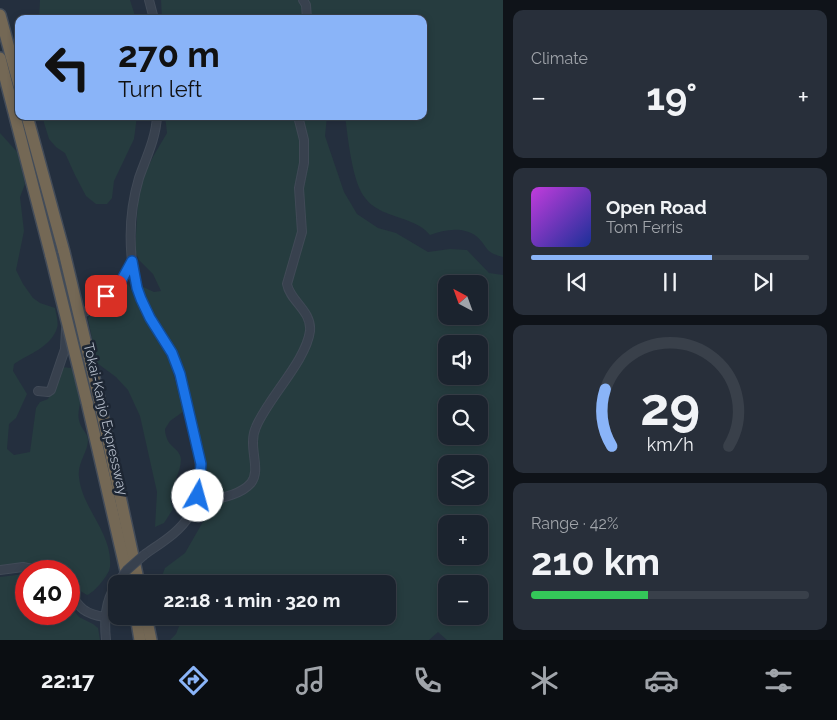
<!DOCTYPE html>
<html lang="en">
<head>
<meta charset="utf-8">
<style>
	body { margin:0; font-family:Raleway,sans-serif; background:#282f3a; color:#f1f3f6; height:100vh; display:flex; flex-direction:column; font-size:19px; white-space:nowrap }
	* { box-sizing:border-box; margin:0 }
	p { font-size:16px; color:#a0a4aa }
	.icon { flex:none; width:28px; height:28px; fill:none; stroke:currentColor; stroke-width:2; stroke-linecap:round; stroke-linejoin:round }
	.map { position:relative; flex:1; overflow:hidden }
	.sheet { display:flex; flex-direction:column; gap:10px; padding:10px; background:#0f1319; width:334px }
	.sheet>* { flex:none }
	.top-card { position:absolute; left:15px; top:15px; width:412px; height:105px; border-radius:10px; box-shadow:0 2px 8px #0003,0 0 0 1px #39404a; background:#8ab4f8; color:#111; overflow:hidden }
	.needle { width:32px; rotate:319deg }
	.buttons { position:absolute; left:438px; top:275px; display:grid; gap:10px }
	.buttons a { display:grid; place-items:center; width:50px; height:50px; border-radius:10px; background:#1b232e; box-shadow:0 2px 8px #0003,0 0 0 1px #39404a; font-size:25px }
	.speed { position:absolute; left:15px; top:560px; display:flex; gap:10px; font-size:25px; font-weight:700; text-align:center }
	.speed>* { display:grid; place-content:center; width:65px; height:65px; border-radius:50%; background:#1b232e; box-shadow:0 2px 8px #0003,0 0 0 1px #39404a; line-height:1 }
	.speed .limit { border:8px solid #d22; background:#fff; color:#111 }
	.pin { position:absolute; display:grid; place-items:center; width:42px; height:42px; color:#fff; margin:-21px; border-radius:10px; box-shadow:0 2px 8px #0006 }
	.me { position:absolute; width:55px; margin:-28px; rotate:7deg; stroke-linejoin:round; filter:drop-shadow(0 0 4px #0008) }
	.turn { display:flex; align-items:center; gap:18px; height:105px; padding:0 20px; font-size:22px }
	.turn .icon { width:65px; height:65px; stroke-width:2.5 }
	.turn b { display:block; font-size:35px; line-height:42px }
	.big { font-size:38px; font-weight:700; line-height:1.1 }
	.sheet .tile { flex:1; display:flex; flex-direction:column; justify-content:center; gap:8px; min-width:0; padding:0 18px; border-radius:10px; background:#282f3a }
	.sheet .dial { align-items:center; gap:0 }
	.dial svg { height:130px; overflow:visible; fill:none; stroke:#39404a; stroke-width:7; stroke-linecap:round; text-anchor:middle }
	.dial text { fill:#f1f3f6; stroke:none }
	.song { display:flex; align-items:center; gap:15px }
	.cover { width:60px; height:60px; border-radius:8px; background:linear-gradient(135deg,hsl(290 70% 55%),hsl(230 70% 35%)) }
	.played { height:5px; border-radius:2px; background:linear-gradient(90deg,#8ab4f8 65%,#39404a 65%) }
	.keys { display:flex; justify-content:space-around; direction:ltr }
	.heat { display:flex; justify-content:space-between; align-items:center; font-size:28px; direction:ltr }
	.charge { height:8px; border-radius:4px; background:linear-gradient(90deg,#34c759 42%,#39404a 0) }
	.trip { position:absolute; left:108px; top:575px; width:288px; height:50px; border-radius:10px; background:#1b232e; box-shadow:0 2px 8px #0003,0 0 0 1px #39404a; font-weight:700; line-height:50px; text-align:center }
	.tab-bar { display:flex; height:80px; justify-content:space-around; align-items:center; background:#0b0e12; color:#a0a4aa }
	.tab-bar .icon { width:35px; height:35px }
	.tab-bar .on { color:#8ab4f8 }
	.tab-bar b { font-size:22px; color:#f1f3f6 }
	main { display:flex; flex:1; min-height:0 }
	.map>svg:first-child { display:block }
	.green { fill:#263c3f; fill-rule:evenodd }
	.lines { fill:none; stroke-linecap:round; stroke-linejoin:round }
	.minor-casing { stroke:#414a57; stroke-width:10 }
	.highway-casing { stroke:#434c59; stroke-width:14 }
	.minor { stroke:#38414e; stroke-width:8 }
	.highway { stroke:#746855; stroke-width:11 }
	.minor-bridge-casing { stroke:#414a57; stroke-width:10; stroke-linecap:butt }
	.highway-bridge-casing { stroke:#434c59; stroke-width:14; stroke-linecap:butt }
	.minor-bridge { stroke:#38414e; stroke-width:8 }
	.highway-bridge { stroke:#746855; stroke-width:11 }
	.route-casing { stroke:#114b97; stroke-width:12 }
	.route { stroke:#1a73e8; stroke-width:9 }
	.labels { text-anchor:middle; stroke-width:5; stroke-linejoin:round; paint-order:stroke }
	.street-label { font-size:14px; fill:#b4bcc9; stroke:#1d2633 }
</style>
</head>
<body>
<main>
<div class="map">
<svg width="504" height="640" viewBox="0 0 504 640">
	<rect width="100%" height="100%" fill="#242f3e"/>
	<g class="green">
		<polygon points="40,0 130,0 136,19 39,19"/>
		<path d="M161,0H503V257C483,252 489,247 476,236C462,226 444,230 430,235C419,222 404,220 389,214C381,211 371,206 366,199C352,184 348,137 345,116H424V19H162Z"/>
		<polygon points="42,116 137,116 134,139 114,181 112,198 107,204 96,204 86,196 75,175 65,153 56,147 49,139"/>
		<path d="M165,116H327L325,136L344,192L357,214L378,228L396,233L428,252L450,249L467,250L489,273L503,275V640H447L438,632L429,640H170L176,634L183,616H386V584H175L162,576L165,568L185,553L204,520L205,512L203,504L207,491V480L206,463L183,372L175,351L154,317L141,286L154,292L161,291L153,274L139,260L135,251L138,200L142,179L154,155L167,133ZM446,284H479V316H446ZM446,344H479V376H446ZM446,404H479V436H446ZM446,464H479V496H446ZM446,524H479V556H446ZM446,584H479V616H446Z"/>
		<path d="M0,133L18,153L25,184L20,197L24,231L16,270L23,284L33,298L40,303L55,308C56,314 59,323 57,328C51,347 29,354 14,364L13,371L27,394L16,418L9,424L7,449L14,455L30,452L36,408L40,402L48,399L62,367L71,368C76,376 80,388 80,397C81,405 77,412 79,420C80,428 88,433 88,440C88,452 77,463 79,477C82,509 113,533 110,567C109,575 94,593 87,595L69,584V571H51L32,564H18L0,566Z"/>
		<path d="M128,284L151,328L168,355L184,411L170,421L165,429C165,433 166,437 168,441C172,448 180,450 181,459C181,477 165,491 173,509L164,523L155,527L157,492L140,416L128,390L116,377L97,363L88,319C94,308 116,288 128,284Z"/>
		<polygon points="16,575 26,575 26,614 69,614 69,605 79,617 93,624 98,628 100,640 0,640 0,577"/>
	</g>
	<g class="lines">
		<g class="minor-casing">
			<g id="minor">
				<polyline points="149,0 154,19"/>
				<polyline points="303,0 306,5 307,19"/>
				<polyline points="38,391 48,392 51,390 65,349 66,329 69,321 92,308 120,283 132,261"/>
				<path d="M195,504C213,499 239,497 251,483C262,469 247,447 256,427C268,398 306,361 310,331C312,311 290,301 287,284L302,232L299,188L304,163V140L298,116"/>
				<path d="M144,555C159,544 179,533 189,516C211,478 195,436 185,398C181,383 179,368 173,354C167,341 157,331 150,319C140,301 135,281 132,261C129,234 131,205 139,178C146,158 156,138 157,116"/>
				<polyline points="0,570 23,567 41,571"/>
				<path d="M69,592C80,608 84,614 105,617"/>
				<path d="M106,640C104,620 105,602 116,584"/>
			</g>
		</g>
		<g class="highway-casing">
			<g id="highway">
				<polyline points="0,15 19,85"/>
				<polyline points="0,58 51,256"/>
				<polyline points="27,116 64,252"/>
				<polyline points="99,399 139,584"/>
				<polyline points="87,402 129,584"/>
				<polyline points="136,616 140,640"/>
				<polyline points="146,616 151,640"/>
			</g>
		</g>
		<use href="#minor" class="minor"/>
		<use href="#highway" class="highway"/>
		<g class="minor-bridge-casing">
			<polyline id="minor-bridge" points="117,583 127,570 144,555"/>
		</g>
		<g class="highway-bridge-casing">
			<g id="highway-bridge">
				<polyline points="64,252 99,399"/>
				<polyline points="51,256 87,402"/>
			</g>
		</g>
		<use href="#minor-bridge" class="minor-bridge"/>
		<use href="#highway-bridge" class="highway-bridge"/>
	</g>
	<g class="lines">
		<g class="route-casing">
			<polyline id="route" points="106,296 120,283 132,261 137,288 141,299 150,318 172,353 180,374 201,464 198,496"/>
		</g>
		<use href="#route" class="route"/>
	</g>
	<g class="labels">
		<g class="street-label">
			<text transform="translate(106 419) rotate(77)" y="5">Tokai-Kanjo Expressway</text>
		</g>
	</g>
</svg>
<div class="buttons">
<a><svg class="needle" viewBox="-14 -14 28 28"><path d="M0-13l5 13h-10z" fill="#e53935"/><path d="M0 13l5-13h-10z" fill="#a0a4aa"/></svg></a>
<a><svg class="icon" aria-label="sound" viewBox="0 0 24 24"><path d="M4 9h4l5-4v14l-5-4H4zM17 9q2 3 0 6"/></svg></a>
<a><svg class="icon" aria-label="search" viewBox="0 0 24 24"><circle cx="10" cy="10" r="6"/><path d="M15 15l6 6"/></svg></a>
<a><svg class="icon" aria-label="layers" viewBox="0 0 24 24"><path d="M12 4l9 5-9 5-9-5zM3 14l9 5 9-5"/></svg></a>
<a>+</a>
<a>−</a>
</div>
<div class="speed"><div class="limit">40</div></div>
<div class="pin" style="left:106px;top:296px;background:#d93025"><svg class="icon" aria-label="arrive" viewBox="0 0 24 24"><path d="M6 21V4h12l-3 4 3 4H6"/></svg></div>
<svg class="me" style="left:198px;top:496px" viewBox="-20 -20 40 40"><circle r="19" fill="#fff"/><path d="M0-13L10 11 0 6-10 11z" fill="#1a73e8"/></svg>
<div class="trip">22:18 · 1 min · 320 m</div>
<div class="top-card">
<div class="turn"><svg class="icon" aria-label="left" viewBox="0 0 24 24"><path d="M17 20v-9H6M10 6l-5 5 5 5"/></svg><div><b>270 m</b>Turn left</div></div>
</div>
</div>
<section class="sheet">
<div class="tile"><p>Climate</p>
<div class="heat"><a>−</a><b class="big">19°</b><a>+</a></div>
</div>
<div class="tile">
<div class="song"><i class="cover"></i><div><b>Open Road</b><p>Tom Ferris</p></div></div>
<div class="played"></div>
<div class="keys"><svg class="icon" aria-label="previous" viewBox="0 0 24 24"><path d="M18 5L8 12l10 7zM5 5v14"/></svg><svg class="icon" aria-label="pause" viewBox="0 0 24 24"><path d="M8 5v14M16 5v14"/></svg><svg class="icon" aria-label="next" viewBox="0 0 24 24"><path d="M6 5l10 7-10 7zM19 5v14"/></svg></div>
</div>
<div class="tile dial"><svg viewBox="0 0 100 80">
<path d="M14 69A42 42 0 1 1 86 69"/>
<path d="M14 69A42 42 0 0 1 10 34" stroke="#8ab4f8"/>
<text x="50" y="56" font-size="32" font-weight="700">29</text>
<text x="50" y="72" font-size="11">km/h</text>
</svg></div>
<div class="tile"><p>Range · 42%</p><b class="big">210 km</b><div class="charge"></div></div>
</section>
</main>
<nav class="tab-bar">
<b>22:17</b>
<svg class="icon on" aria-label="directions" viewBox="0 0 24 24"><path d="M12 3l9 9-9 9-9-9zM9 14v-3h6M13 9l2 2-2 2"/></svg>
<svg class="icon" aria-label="music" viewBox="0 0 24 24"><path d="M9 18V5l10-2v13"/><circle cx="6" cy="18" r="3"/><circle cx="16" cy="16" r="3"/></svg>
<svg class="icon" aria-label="phone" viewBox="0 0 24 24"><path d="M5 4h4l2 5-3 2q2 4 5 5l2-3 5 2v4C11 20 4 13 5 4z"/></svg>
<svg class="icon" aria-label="climate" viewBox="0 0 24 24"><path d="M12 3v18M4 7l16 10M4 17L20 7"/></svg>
<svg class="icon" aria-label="car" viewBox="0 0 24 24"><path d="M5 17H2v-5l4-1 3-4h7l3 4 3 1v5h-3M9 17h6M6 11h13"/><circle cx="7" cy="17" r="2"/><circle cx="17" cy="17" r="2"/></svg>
<svg class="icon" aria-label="filters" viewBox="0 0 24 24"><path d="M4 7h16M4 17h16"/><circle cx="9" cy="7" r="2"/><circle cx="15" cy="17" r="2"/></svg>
</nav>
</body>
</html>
